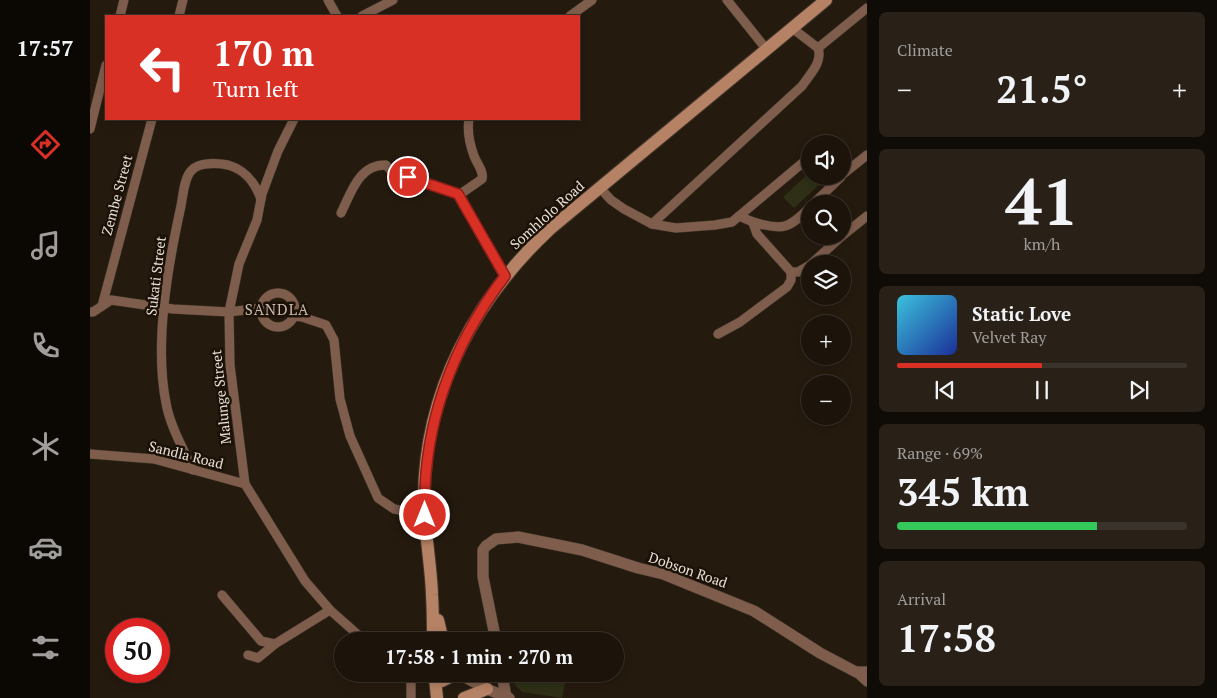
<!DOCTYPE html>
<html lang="en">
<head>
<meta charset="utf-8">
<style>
	body { margin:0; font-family:"PT Serif",serif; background:#292118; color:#f1f3f6; height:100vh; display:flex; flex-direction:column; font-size:19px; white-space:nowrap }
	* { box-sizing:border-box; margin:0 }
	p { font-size:16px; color:#a09e9c }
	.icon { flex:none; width:28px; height:28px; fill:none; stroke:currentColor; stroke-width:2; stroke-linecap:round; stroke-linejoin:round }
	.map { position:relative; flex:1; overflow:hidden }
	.drawer { display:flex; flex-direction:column; gap:12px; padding:12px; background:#0f0b06; width:350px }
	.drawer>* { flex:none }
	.banner { position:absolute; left:15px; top:15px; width:475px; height:105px; border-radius:0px; box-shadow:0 2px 8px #0003,0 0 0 1px #3a332b; background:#d93025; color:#fff; overflow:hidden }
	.fabs { position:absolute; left:711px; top:135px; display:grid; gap:10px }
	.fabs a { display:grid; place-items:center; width:50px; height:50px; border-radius:50%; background:#1c140a; box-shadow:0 2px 8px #0003,0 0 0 1px #3a332b; font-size:25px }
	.speed { position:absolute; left:15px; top:618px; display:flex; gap:10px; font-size:25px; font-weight:700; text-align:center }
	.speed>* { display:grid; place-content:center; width:65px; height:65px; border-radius:50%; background:#1c140a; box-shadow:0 2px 8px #0003,0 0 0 1px #3a332b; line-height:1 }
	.speed .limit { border:8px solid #d22; background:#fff; color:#111 }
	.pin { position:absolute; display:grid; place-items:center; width:42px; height:42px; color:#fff; margin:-21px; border:2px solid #fff; border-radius:50%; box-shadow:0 1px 5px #0007 }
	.me { position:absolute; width:55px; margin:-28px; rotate:0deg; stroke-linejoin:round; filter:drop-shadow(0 0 4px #0008) }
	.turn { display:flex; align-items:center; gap:18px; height:105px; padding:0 25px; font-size:22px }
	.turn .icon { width:65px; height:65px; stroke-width:2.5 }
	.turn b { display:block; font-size:35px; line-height:42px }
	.big { font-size:38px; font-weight:600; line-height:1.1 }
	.drawer .card { flex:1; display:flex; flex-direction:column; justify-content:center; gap:8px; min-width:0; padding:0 18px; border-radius:8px; background:#292118 }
	.drawer .dial { align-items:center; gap:0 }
	.dial b { font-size:65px; line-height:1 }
	.song { display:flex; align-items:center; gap:15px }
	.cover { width:60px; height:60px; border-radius:8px; background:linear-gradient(135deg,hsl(190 70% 55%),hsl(230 70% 35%)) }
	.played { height:5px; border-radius:2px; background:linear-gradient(90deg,#d93025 50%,#3a332b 50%) }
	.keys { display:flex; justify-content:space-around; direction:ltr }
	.heat { display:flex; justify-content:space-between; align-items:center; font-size:28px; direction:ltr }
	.charge { height:8px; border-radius:4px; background:linear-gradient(90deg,#34c759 69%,#3a332b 0) }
	.trip { position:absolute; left:244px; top:632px; width:290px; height:50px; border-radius:25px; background:#1c140a; box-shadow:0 2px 8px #0003,0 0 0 1px #3a332b; font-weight:600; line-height:50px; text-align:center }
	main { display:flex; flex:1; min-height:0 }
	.dock { display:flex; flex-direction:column; width:90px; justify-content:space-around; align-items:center; background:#0b0804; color:#a09e9c }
	.dock .icon { width:35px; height:35px }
	.dock .selected { color:#d93025 }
	.dock b { font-size:22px; color:#f1f3f6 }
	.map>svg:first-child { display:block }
	.green { fill:#2e2f16 }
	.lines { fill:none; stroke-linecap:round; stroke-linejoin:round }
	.minor-casing { stroke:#40362a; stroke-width:10 }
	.tertiary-casing { stroke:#40362a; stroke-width:12 }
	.secondary-casing { stroke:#40362a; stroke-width:14 }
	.minor { stroke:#7e5d4c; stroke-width:9 }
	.tertiary { stroke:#7e5d4c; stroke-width:11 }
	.secondary { stroke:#b68265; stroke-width:12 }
	.route-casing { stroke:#8d1f18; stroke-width:12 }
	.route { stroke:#d93025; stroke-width:9 }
	.labels { text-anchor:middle; stroke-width:5; stroke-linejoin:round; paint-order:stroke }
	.street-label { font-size:14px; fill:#e9e1d9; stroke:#1b1106 }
	.neighbourhood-label { font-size:15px; letter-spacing:1px; fill:#ccbdae; stroke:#1b1106 }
</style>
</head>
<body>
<main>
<nav class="dock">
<b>17:57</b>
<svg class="icon selected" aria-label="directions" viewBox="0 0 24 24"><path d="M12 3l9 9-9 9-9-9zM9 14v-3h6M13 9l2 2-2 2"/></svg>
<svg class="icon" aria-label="music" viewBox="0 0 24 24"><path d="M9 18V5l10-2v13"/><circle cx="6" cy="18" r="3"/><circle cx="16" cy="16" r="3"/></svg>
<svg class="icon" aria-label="phone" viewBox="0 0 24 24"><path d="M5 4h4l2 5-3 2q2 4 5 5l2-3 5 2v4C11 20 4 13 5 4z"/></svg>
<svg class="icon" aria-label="climate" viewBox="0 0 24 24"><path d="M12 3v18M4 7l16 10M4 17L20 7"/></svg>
<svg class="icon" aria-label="car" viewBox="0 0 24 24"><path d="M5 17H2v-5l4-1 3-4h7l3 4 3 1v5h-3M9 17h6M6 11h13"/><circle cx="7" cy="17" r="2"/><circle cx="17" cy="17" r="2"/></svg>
<svg class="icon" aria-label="filters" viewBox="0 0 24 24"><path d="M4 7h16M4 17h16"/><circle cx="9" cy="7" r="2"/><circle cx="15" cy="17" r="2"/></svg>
</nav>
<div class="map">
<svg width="777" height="698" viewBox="0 0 777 698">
	<rect width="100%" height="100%" fill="#251a0e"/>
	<g class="green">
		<polygon points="720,172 720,176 727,176 732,182 704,208 693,197"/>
		<polygon points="420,674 477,674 472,698 432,692 426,686"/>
	</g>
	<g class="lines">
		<g class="minor-casing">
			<g id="minor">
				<polyline points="238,0 247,16"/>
				<polyline points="637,0 677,50"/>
				<polyline points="30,16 34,0"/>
				<polyline points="89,16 93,0"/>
				<polyline points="272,16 303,0"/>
				<polyline points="480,16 502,0"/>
				<polyline points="728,48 777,8"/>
				<polyline points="204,119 188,151 172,194 167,220 149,264 139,312 140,365 155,484 215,581 240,610 275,641"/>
				<path d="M379,119C377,131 380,145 384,156C387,164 394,171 392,179L369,195L415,276"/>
				<polyline points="0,129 16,65"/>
				<polyline points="752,175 777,155"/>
				<polyline points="509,187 521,200 534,209 562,224 586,228 625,225 642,222 716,160 720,160"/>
				<polyline points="723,204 751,177"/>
				<path d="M251,213C261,193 269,164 296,165L305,175L318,177L369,195"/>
				<path d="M649,216C661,222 682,229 695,226C705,223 713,214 720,207"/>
				<polyline points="663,223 667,234 701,272 708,272 720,265"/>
				<path d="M562,224L712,86C720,74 733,62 728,48L702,28"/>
				<polyline points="752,236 777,216"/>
				<polyline points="721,264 752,236"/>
				<circle cx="188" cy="310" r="17"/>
				<polyline points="12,306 62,119"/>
				<polyline points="0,312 3,312 21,300 83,309 139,312 171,308"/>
				<polyline points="203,316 212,317 236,325 244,340 250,399 260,436 288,498 304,509 335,515"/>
				<polyline points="628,334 650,322 697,287 701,280 701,272"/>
				<polyline points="0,454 64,459 155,484"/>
				<path d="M103,470C93,448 80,426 76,403C64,343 78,265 91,206C93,196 94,177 102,170C109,162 128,163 138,165C156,170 165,183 171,199"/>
				<polyline points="132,595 171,641 185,644 240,610"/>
				<polyline points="158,655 168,658 185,644"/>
				<polyline points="766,672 777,682"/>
				<polyline points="321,674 321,698"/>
			</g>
		</g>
		<g class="tertiary-casing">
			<g id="tertiary">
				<polyline points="406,641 393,577 393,550 396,546 406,539 428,537 492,550 548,568 573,574 600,585 664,611 730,653 766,672 777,672"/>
				<polyline points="369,674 397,689 419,698"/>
				<polyline points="412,674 416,697"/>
			</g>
		</g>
		<g class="secondary-casing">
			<g id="secondary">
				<polyline points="348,620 353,641"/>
				<path d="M343,641C343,626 343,611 342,595C341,563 334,530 334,497C335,391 385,299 460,229L736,0"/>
				<polyline points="342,674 345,678 352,681 358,678 360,674"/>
				<polyline points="345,678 347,698"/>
				<polyline points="374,698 397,689"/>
			</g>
		</g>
		<use href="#minor" class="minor"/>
		<use href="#tertiary" class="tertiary"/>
		<use href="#secondary" class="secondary"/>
	</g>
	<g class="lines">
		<g class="route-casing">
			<path id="route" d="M318,177L368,194L415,276C362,345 332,427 335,515"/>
		</g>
		<use href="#route" class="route"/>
	</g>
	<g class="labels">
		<g class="street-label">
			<text transform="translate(27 195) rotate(-75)" y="5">Zembe Street</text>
			<text transform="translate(457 215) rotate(-42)" y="5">Somhlolo Road</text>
			<text transform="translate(66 276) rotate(-83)" y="5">Sukati Street</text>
			<text transform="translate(131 397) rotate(-96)" y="5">Malunge Street</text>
			<text transform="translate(96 455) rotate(14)" y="5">Sandla Road</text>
			<text transform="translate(598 570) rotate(19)" y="5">Dobson Road</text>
		</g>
		<g class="neighbourhood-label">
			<text x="187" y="315">SANDLA</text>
		</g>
	</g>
</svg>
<div class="fabs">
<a><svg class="icon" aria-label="sound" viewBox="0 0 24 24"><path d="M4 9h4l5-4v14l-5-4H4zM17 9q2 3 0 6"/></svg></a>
<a><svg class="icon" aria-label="search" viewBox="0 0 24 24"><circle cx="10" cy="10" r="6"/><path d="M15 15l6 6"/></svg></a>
<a><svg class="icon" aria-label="layers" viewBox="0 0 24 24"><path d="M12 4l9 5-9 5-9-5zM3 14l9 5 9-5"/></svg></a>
<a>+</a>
<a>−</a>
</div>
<div class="speed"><div class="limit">50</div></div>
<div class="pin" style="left:318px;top:177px;background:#d93025"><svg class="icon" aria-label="arrive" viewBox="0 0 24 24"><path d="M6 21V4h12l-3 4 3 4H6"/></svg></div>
<svg class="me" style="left:335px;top:515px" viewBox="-20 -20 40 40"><circle r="17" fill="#d93025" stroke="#fff" stroke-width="3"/><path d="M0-11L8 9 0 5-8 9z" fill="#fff"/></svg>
<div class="trip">17:58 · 1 min · 270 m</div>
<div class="banner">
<div class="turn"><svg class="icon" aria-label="left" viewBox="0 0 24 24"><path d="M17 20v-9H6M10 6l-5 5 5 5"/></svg><div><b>170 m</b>Turn left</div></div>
</div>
</div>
<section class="drawer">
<div class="card"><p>Climate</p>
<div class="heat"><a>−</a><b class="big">21.5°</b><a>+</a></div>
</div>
<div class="card dial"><b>41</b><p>km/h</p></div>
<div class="card">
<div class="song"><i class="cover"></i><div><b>Static Love</b><p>Velvet Ray</p></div></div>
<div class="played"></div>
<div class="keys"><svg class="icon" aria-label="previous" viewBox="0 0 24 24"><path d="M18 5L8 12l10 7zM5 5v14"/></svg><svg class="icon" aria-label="pause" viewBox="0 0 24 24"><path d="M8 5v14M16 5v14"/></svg><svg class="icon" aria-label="next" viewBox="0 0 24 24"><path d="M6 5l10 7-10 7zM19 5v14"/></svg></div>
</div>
<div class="card"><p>Range · 69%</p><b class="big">345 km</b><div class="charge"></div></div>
<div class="card"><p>Arrival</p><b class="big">17:58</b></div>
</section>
</main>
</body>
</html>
